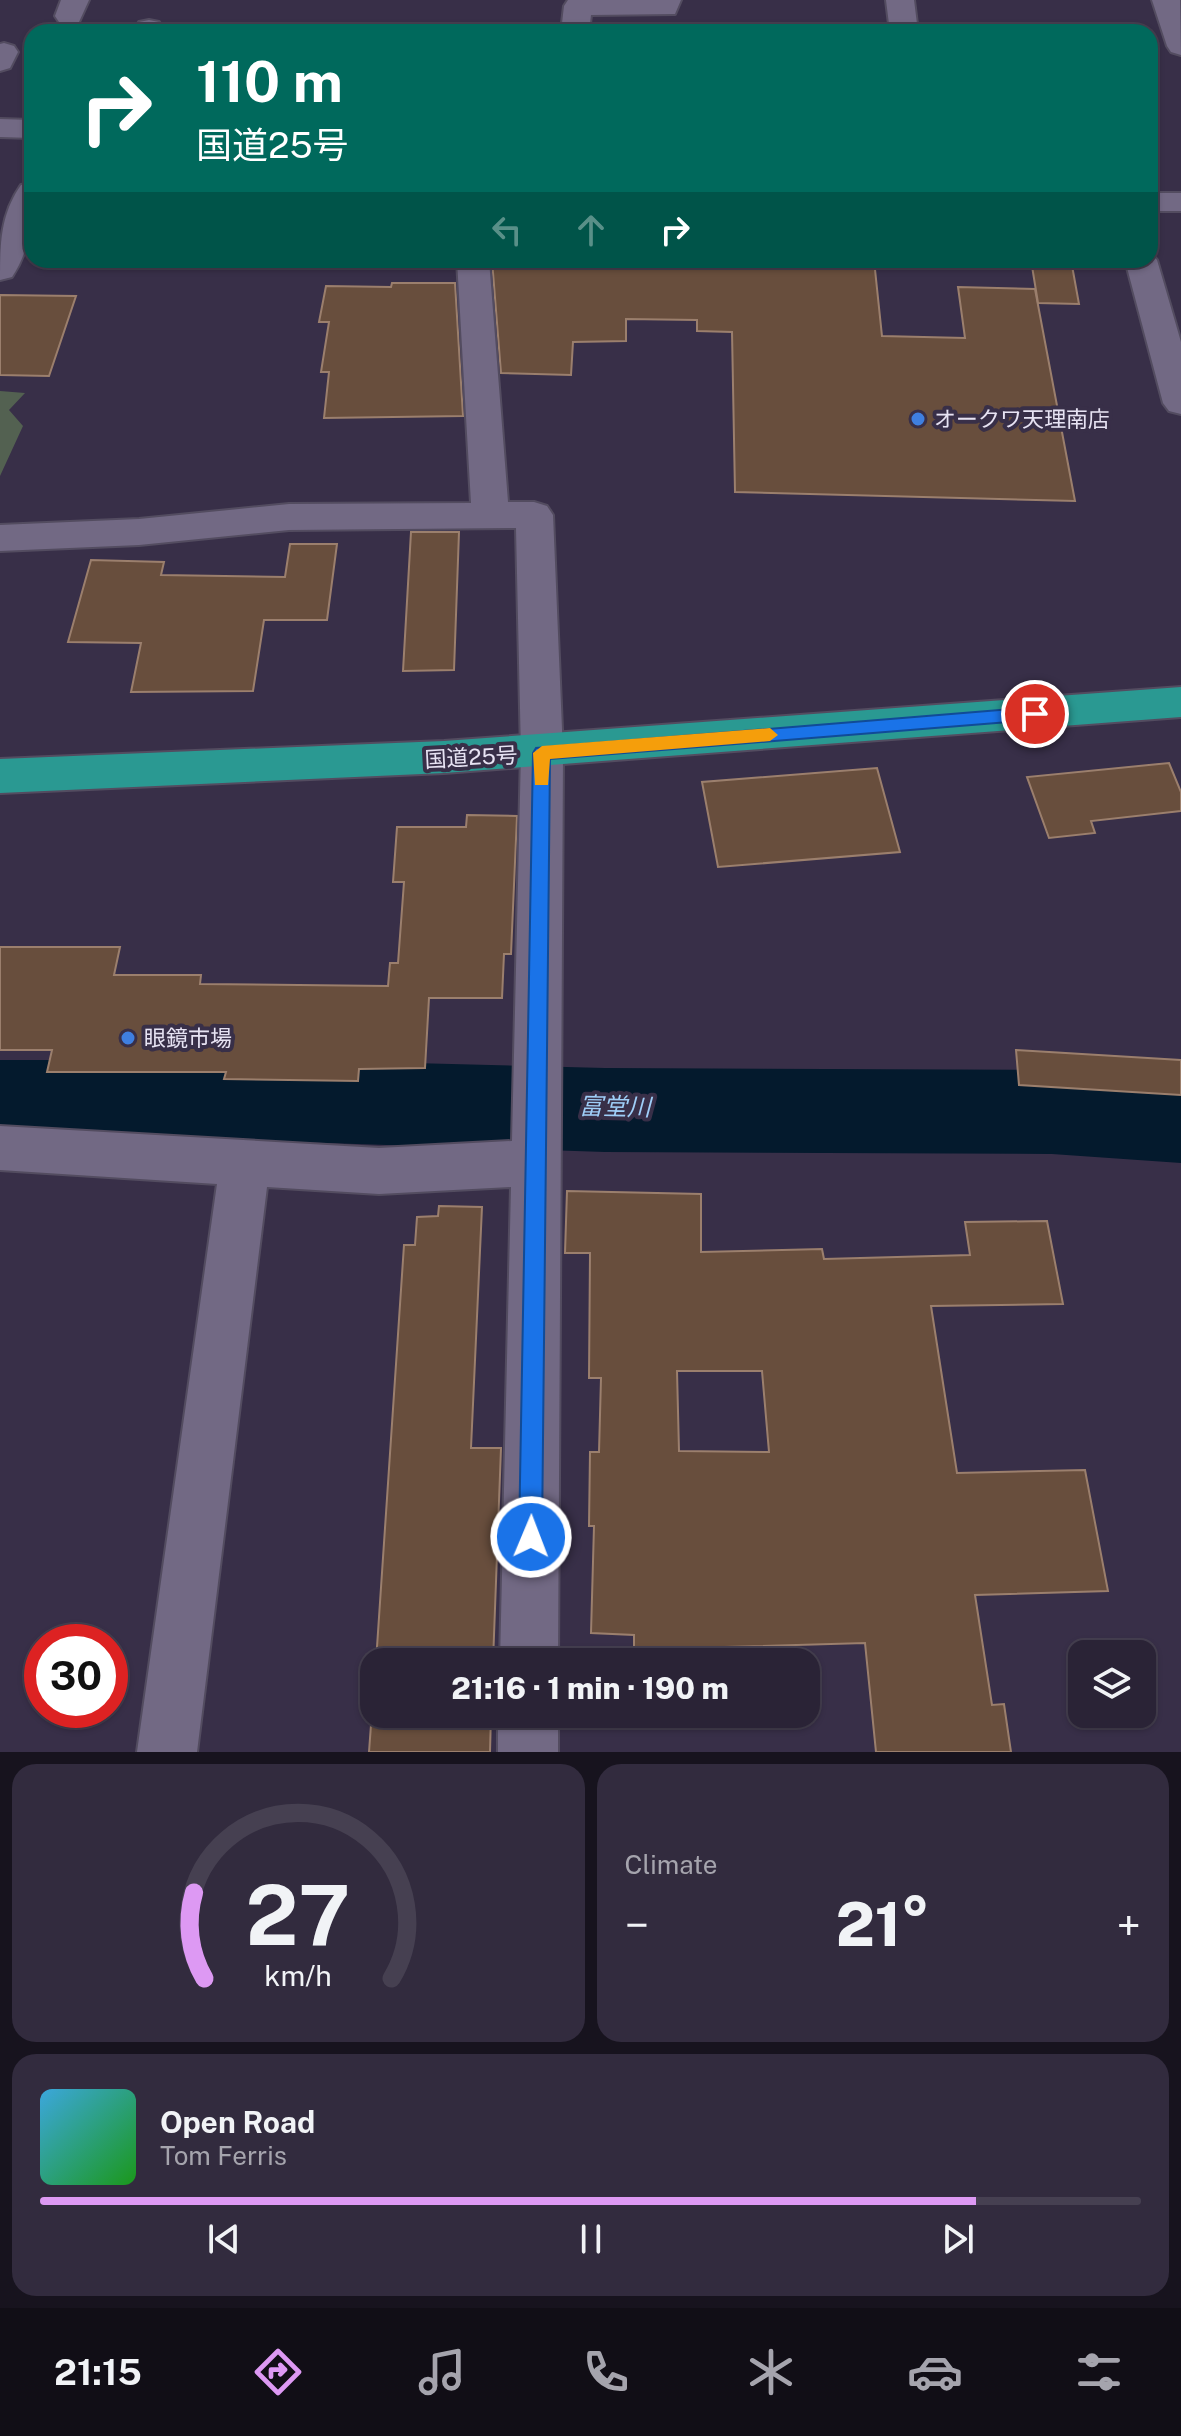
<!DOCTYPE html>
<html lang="en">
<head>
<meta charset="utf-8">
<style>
	body { margin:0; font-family:"Public Sans","Noto Sans JP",sans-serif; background:#322b3e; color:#f1f3f6; height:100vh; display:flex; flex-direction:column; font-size:30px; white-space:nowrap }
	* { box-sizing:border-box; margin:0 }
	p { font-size:26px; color:#a5a4ad }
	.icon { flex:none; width:44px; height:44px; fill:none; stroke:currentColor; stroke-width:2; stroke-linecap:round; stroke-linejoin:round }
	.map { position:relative; height:1752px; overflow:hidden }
	.drawer { display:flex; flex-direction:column; gap:12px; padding:12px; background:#17131e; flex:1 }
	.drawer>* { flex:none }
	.top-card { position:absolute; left:24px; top:24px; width:1134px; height:244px; border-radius:24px; box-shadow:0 2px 6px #0004,0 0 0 2px #464051; background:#00695c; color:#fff; overflow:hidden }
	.controls { position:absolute; left:1068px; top:1640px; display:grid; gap:16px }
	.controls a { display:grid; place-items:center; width:88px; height:88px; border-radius:16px; background:#2a2336; box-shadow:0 2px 6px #0004,0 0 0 2px #464051; font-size:40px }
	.speed { position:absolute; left:24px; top:1624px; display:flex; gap:16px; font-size:40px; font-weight:700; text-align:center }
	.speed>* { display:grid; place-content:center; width:104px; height:104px; border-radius:50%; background:#2a2336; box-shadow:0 2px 6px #0004,0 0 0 2px #464051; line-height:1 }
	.speed .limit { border:12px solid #d22; background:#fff; color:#111 }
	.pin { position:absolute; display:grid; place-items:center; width:68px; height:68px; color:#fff; margin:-34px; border:4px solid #fff; border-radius:50%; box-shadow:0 2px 8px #0007 }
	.me { position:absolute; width:88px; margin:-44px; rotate:1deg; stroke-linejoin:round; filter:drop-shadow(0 0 6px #0008) }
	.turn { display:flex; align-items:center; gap:28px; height:168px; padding:0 40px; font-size:36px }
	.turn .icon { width:104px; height:104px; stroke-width:2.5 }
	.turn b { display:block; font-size:56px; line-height:68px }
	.lanes { display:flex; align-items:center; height:76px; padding:0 40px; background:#0003; justify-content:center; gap:40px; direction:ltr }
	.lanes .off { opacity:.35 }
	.big { font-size:60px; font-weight:800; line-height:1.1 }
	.drawer .tile { flex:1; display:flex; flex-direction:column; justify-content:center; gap:12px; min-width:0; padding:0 28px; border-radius:24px; background:#322b3e }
	.drawer .dial { align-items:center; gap:0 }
	.dial svg { height:208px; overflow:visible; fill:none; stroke:#464051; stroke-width:7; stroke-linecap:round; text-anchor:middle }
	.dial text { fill:#f1f3f6; stroke:none }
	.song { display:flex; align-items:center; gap:24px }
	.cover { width:96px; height:96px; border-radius:12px; background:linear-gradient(135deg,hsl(200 70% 55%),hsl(120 70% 35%)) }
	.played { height:8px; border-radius:4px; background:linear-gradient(90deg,#dd99f3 85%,#464051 85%) }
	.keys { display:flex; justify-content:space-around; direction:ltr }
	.heat { display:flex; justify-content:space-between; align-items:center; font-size:44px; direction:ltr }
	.drawer .tiles { flex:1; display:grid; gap:12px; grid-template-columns:1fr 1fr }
	.tile:last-child { grid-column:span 2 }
	.trip { position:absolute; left:360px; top:1648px; width:460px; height:80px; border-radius:24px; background:#2a2336; box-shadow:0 2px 6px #0004,0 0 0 2px #464051; font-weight:800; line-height:80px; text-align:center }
	.dock { display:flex; height:128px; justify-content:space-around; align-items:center; background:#110e16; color:#a5a4ad }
	.dock .icon { width:56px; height:56px }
	.dock .current { color:#dd99f3 }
	.dock b { font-size:36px; color:#f1f3f6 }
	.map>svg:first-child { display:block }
	.green { fill:#536151 }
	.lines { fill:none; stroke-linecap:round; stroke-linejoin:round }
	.river { fill:#041a2d; fill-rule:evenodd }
	.building { fill:#684e3d; stroke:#9b7f6d; stroke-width:2; fill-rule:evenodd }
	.minor-casing { stroke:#534c60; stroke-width:4 }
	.highway-casing { stroke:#534c60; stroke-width:4 }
	.minor { fill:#726984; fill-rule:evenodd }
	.highway { fill:#2a9992; fill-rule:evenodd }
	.route { fill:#1a73e8; stroke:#114b97; stroke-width:2 }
	.slow { fill:#f59e0b }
	.shop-dot { fill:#3f7fe0; stroke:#382f48; stroke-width:3 }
	.labels { text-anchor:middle; stroke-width:8; stroke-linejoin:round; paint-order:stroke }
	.poi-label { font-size:22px; fill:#e7e3f3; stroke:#382f48; text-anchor:start }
	.street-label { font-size:22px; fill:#e7e3f3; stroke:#382f48 }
	.water-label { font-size:24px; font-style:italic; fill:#9fcef8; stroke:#382f48 }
</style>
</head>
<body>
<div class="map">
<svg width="1181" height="1752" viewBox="0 0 1181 1752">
	<rect width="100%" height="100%" fill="#382f48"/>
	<polygon class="green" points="0,391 25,393 9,410 23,426 0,476"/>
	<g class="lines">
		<polygon class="river" points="0,1060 295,1060 605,1068 1052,1070 1181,1079 1181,1163 1052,1154 605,1152 295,1142 0,1142"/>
	</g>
	<g class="building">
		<polygon points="492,260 874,260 882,336 965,338 958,287 1035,289 1075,501 735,492 732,332 697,331 697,320 626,319 626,341 573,342 571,375 501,373"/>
		<polygon points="1031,260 1071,260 1079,304 1038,303"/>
		<polygon points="392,283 455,283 463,416 324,418 329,372 321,372 329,322 319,322 326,286 391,287"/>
		<polygon points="0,295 76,296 49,376 0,375"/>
		<polygon points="411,532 459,532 454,670 403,671"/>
		<polygon points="290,544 337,544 327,620 264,620 253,691 131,692 141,643 68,642 91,560 164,562 161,575 285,577"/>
		<polygon points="1169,763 1181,792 1181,811 1091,821 1095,833 1049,838 1027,777"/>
		<polygon points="877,768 900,852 718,867 702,782"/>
		<polygon points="467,815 517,816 511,954 504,954 502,998 429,998 425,1068 359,1069 358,1081 224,1079 226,1072 47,1072 52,1050 0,1050 0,947 120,947 114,975 201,975 200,984 388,986 390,963 398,963 404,882 393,882 397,827 466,827"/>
		<polygon points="1016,1050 1181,1060 1181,1095 1019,1085"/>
		<path d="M567,1191L701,1194V1252L822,1249L824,1259L970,1255L965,1222L1047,1221L1063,1304L931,1306L957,1473L1085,1470L1108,1591L975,1595L992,1705L1004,1704L1011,1752H876L865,1643L725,1647L726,1662L634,1657V1635L591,1633L594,1526H589L590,1452H599L601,1378H589L590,1253H565ZM677,1371H762L769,1452L679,1451Z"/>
		<polygon points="439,1206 482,1207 471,1448 501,1448 493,1662 376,1662 404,1245 415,1245 417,1217 438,1216"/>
		<polygon points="374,1684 374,1714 491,1714 490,1752 369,1752"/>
	</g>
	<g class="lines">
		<g class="minor-casing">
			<g id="minor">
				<polygon points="61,0 89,0 79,22 69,24 59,22 55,16"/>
				<polygon points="568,0 681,0 675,14 591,15 589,32 561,32 564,6"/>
				<polygon points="886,0 914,0 918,32 890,32"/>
				<polygon points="1152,0 1180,0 1181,55 1171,52 1167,46"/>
				<polygon points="149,20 159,22 163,28 161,32 133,32 139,22"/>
				<polygon points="4,43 14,46 18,52 10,68 0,71 0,44"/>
				<polygon points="0,119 32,120 32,138 0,137"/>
				<path d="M32,183C32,217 32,247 12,277L0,280C0,245 0,215 21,185Z"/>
				<rect x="1150" y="193" width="31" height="18"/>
				<polygon points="1150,252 1157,260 1181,342 1181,414 1169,411 1163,403 1125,260 1150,260"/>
				<polygon points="457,260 489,260 508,502 534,502 547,506 553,515 563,753 558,1662 500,1662 511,1187 379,1194 267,1187 197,1752 137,1752 217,1184 0,1170 0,1126 379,1148 512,1141 521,753 516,528 289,530 139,545 0,551 0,525 139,519 289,504 471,503"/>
				<rect x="498" y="1714" width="60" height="38"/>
			</g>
		</g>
		<g class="highway-casing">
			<polygon id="highway" points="1181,687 1181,717 444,773 0,793 0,759 444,741"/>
		</g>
		<use href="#minor" class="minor"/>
		<use href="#highway" class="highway"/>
	</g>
	<polygon class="route" points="1035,707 1044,714 1035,720 550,759 542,1537 539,1546 531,1549 522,1546 519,1537 533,753 536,748"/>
	<polygon class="slow" points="770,728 778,735 770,741 550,759 548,785 535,785 533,753 542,746"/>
	<g class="shop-dot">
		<circle cx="918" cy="419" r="8"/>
		<circle cx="128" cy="1038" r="8"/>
	</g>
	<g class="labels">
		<g class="poi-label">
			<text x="934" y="427">オークワ天理南店</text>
			<text x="144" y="1046">眼鏡市場</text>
		</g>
		<g class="street-label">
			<text transform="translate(471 757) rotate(-3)" y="8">国道25号</text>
		</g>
		<g class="water-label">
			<text transform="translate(615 1107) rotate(1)" y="8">富堂川</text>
		</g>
	</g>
</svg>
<div class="controls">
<a><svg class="icon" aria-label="layers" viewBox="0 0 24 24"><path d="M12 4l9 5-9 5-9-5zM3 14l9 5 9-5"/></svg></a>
</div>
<div class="speed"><div class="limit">30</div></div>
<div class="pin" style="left:1035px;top:714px;background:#d93025"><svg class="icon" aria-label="arrive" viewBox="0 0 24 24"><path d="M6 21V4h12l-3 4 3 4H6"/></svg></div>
<svg class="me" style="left:531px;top:1537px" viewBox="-20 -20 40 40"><circle r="17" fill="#1a73e8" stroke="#fff" stroke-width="3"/><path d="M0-11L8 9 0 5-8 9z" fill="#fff"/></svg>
<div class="trip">21:16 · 1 min · 190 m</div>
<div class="top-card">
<div class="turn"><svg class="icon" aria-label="right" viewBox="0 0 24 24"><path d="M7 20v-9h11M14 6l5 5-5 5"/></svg><div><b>110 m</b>国道25号</div></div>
<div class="lanes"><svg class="icon off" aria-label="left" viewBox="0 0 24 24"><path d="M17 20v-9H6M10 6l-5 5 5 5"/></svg><svg class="icon off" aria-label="ahead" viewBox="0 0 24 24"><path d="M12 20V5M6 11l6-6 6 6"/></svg><svg class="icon" aria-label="right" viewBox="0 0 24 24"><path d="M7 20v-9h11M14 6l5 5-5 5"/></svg></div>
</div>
</div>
<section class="drawer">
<div class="tiles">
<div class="tile dial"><svg viewBox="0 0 100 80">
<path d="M14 69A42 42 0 1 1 86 69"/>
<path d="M14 69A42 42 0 0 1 10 36" stroke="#dd99f3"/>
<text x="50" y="56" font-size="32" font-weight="700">27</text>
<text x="50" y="72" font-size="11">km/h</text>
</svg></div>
<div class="tile"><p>Climate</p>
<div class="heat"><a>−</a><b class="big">21°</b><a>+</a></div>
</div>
<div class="tile">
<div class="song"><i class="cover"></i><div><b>Open Road</b><p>Tom Ferris</p></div></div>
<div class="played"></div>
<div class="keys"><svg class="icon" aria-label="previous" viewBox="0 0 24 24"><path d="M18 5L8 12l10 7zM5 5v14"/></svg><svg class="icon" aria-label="pause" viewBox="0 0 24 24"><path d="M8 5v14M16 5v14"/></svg><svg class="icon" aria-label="next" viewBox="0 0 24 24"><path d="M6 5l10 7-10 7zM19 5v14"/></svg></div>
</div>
</div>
</section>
<nav class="dock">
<b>21:15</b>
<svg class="icon current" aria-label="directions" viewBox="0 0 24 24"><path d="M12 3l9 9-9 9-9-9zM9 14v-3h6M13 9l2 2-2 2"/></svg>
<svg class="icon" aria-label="music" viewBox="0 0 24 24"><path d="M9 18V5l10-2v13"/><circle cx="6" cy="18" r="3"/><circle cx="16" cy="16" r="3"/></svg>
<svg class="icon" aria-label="phone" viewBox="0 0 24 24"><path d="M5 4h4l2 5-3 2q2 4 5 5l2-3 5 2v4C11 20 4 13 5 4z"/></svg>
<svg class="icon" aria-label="climate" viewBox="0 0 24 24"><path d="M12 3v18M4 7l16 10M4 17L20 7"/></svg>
<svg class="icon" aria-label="car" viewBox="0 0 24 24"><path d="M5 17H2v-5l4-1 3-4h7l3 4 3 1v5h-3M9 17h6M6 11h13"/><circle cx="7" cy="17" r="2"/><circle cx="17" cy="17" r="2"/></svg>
<svg class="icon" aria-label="filters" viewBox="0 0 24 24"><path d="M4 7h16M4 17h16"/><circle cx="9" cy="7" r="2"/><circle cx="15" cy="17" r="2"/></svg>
</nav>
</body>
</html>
